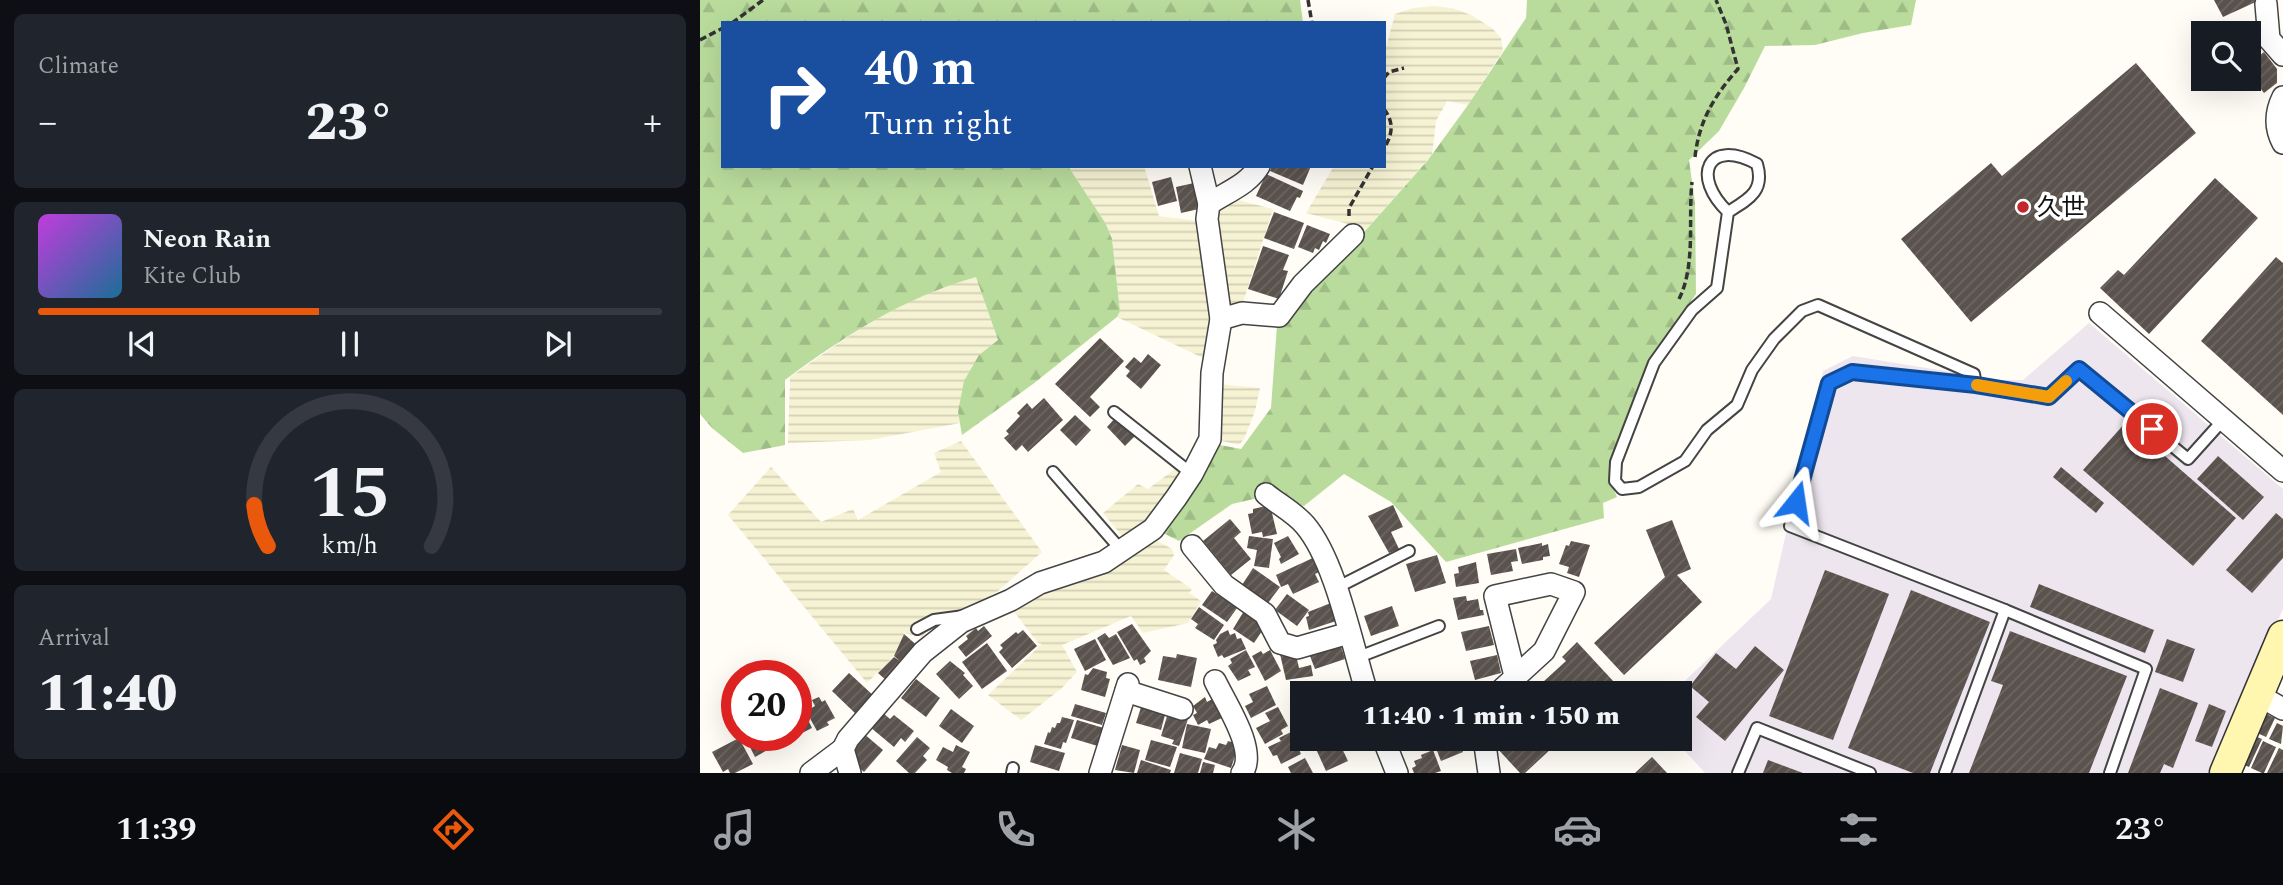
<!DOCTYPE html>
<html lang="en">
<head>
<meta charset="utf-8">
<style>
	body { margin:0; font-family:Spectral,"Noto Sans JP",serif; background:#20242c; color:#f1f3f6; height:100vh; display:flex; flex-direction:column; font-size:26px; white-space:nowrap }
	* { box-sizing:border-box; margin:0 }
	p { font-size:23px; color:#9ea1a6 }
	.icon { flex:none; width:38px; height:38px; fill:none; stroke:currentColor; stroke-width:2; stroke-linecap:round; stroke-linejoin:round }
	.map { position:relative; flex:1; overflow:hidden }
	.side { display:flex; flex-direction:column; gap:14px; padding:14px; background:#0d0f14; width:700px }
	.side>* { flex:none }
	.top-card { position:absolute; left:21px; top:21px; width:665px; height:147px; border-radius:0px; box-shadow:0 7px 28px #0002; background:#1a4fa0; color:#fff; overflow:hidden }
	.tools { position:absolute; left:1491px; top:21px; display:grid; gap:14px }
	.tools a { display:grid; place-items:center; width:70px; height:70px; border-radius:0px; background:#171b24; box-shadow:0 7px 28px #0002; font-size:35px }
	.speed { position:absolute; left:21px; top:660px; display:flex; gap:14px; font-size:35px; font-weight:700; text-align:center }
	.speed>* { display:grid; place-content:center; width:91px; height:91px; border-radius:50%; background:#171b24; box-shadow:0 7px 28px #0002; line-height:1 }
	.speed .limit { border:10px solid #d22; background:#fff; color:#111 }
	.pin { position:absolute; display:grid; place-items:center; width:60px; height:60px; color:#fff; margin:-30px; border:4px solid #fff; border-radius:50%; box-shadow:0 2px 7px #0007 }
	.me { position:absolute; width:77px; margin:-38px; rotate:15deg; stroke-linejoin:round; filter:drop-shadow(0 0 5px #0008) }
	.turn { display:flex; align-items:center; gap:24px; height:147px; padding:0 28px; font-size:32px }
	.turn .icon { width:91px; height:91px; stroke-width:2.5 }
	.turn b { display:block; font-size:49px; line-height:60px }
	.big { font-size:52px; font-weight:800; line-height:1.1 }
	.side .card { flex:1; display:flex; flex-direction:column; justify-content:center; gap:10px; min-width:0; padding:0 24px; border-radius:10px; background:#20242c }
	.side .dial { align-items:center; gap:0 }
	.dial svg { height:182px; overflow:visible; fill:none; stroke:#363941; stroke-width:7; stroke-linecap:round; text-anchor:middle }
	.dial text { fill:#f1f3f6; stroke:none }
	.song { display:flex; align-items:center; gap:21px }
	.cover { width:84px; height:84px; border-radius:10px; background:linear-gradient(135deg,hsl(290 70% 55%),hsl(200 70% 35%)) }
	.played { height:7px; border-radius:4px; background:linear-gradient(90deg,#ea580c 45%,#363941 45%) }
	.keys { display:flex; justify-content:space-around; direction:ltr }
	.heat { display:flex; justify-content:space-between; align-items:center; font-size:38px; direction:ltr }
	.trip { position:absolute; left:590px; top:681px; width:402px; height:70px; border-radius:0px; background:#171b24; box-shadow:0 7px 28px #0002; font-weight:800; line-height:70px; text-align:center }
	.menu { display:flex; height:112px; justify-content:space-around; align-items:center; background:#090b0e; color:#9ea1a6 }
	.menu .icon { width:49px; height:49px }
	.menu .current { color:#ea580c }
	.menu b { font-size:32px; color:#f1f3f6 }
	main { display:flex; flex:1; min-height:0 }
	.map>svg:first-child { display:block }
	.industrial { fill:#eee6ef }
	.farmland { fill:url(#farmland-rules) }
	.forest { fill:url(#forest-firs) }
	.building { fill:url(#building-hatch) }
	.lines { fill:none; stroke-linecap:round; stroke-linejoin:round }
	.lane-casing { stroke:#444; stroke-width:14 }
	.street-casing { stroke:#444; stroke-width:24 }
	.secondary-casing { stroke:#333; stroke-width:33 }
	.path { stroke:#333; stroke-width:3.5; stroke-dasharray:7 3.5; stroke-linecap:butt }
	.lane { stroke:#fff; stroke-width:10 }
	.street { stroke:#fff; stroke-width:21 }
	.secondary { stroke:#fff6b0; stroke-width:30 }
	.route-casing { stroke:#114b97; stroke-width:18 }
	.route { stroke:#1a73e8; stroke-width:12 }
	.slow { stroke:#f59e0b; stroke-width:12 }
	.poi-dot { fill:#c4262e; stroke:#fff; stroke-width:2.5 }
	.labels { text-anchor:middle; stroke-width:7; stroke-linejoin:round; paint-order:stroke }
	.poi-label { font-size:24px; fill:#111; stroke:#fff; text-anchor:start }
</style>
</head>
<body>
<main>
<section class="side">
<div class="card"><p>Climate</p>
<div class="heat"><a>−</a><b class="big">23°</b><a>+</a></div>
</div>
<div class="card">
<div class="song"><i class="cover"></i><div><b>Neon Rain</b><p>Kite Club</p></div></div>
<div class="played"></div>
<div class="keys"><svg class="icon" aria-label="previous" viewBox="0 0 24 24"><path d="M18 5L8 12l10 7zM5 5v14"/></svg><svg class="icon" aria-label="pause" viewBox="0 0 24 24"><path d="M8 5v14M16 5v14"/></svg><svg class="icon" aria-label="next" viewBox="0 0 24 24"><path d="M6 5l10 7-10 7zM19 5v14"/></svg></div>
</div>
<div class="card dial"><svg viewBox="0 0 100 80">
<path d="M14 69A42 42 0 1 1 86 69"/>
<path d="M14 69A42 42 0 0 1 8 51" stroke="#ea580c"/>
<text x="50" y="56" font-size="32" font-weight="700">15</text>
<text x="50" y="72" font-size="11">km/h</text>
</svg></div>
<div class="card"><p>Arrival</p><b class="big">11:40</b></div>
</section>
<div class="map">
<svg width="1583" height="773" viewBox="0 0 1583 773">
	<defs>
		<pattern id="farmland-rules" width="6" height="5" patternUnits="userSpaceOnUse" patternTransform="scale(1.75)"><rect width="6" height="5" fill="#f6f3d4"/><path d="M0 2.5h6" fill="none" stroke="#d2cfb5"/></pattern>
		<pattern id="forest-firs" width="22" height="20" patternUnits="userSpaceOnUse" patternTransform="scale(1.75)"><rect width="22" height="20" fill="#b9dc9c"/><path d="M5 1l3.5 6h-7zM16 11l3.5 6h-7z" fill="#9ebc85"/></pattern>
		<pattern id="building-hatch" width="6" height="6" patternUnits="userSpaceOnUse" patternTransform="scale(1.75)"><rect width="6" height="6" fill="#5a524d"/><path d="M-1 1l2-2M0 6l6-6M5 7l2-2" fill="none" stroke="#6d6662"/></pattern>
	</defs>
	<rect width="100%" height="100%" fill="#fffdf5"/>
	<polygon class="industrial" points="1389,323 1583,489 1583,609 1511,773 1005,773 974,739 980,738 980,693 972,693 1071,599 1123,371 1153,356 1300,380 1323,380"/>
	<g class="farmland">
		<polygon points="734,6 752,8 771,15 792,28 801,38 803,51 768,105 747,101 736,121 732,155 667,229 606,213 634,166 684,166 684,55 695,14 713,8"/>
		<polygon points="368,166 444,166 459,216 498,221 514,308 503,358 417,317 420,310 412,239 406,224"/>
		<polygon points="530,198 573,209 541,309 525,312 513,208"/>
		<polygon points="276,276 298,340 279,355 258,412 260,423 170,440 88,443 90,377 165,325 228,292"/>
		<polygon points="517,384 560,388 555,411 544,439 539,445 514,439"/>
		<polygon points="261,441 342,552 298,591 250,621 234,623 222,637 204,633 194,656 167,683 28,515 71,467 121,522 153,509 158,520 241,472 234,453"/>
		<polygon points="475,469 484,478 427,542 403,513 438,484 448,489"/>
		<polygon points="451,537 472,549 474,555 464,570 492,589 489,593 501,601 488,623 443,633 431,616 362,645 377,672 361,689 321,720 288,695 342,644 338,643 315,613 317,607"/>
	</g>
	<g class="forest">
		<path d="M0,0H600L603,23H23V166H368L406,224L412,239L420,311L417,317L333,384L262,435L258,412L264,381L279,355L298,340L276,277C205,297 144,336 85,380V445L43,453L12,428L0,414Z"/>
		<polygon points="827,0 1216,0 1211,25 1163,33 1115,45 1065,46 1044,88 1019,131 989,160 995,203 996,294 948,364 912,455 909,479 917,497 903,503 904,518 746,562 691,502 644,474 604,506 571,495 532,504 479,541 459,531 515,444 541,449 571,408 577,325 607,286 667,229 728,160 768,105 826,18"/>
	</g>
	<g class="building">
		<polygon points="1514,0 1560,0 1523,17"/>
		<polygon points="1564,52 1577,69 1577,83 1564,93 1549,73 1549,64"/>
		<polygon points="1436,63 1496,133 1271,322 1201,239 1291,163 1302,176"/>
		<polygon points="572,166 611,166 603,185 570,171"/>
		<polygon points="566,174 603,191 600,198 597,197 590,211 556,196"/>
		<polygon points="471,177 477,201 458,206 452,182"/>
		<polygon points="1515,178 1558,218 1449,334 1400,288 1418,270 1424,275"/>
		<polygon points="494,183 499,209 481,213 476,187"/>
		<polygon points="574,212 604,223 594,249 564,238"/>
		<polygon points="607,225 630,234 626,243 623,241 619,250 615,248 613,253 598,247"/>
		<polygon points="563,246 589,255 583,270 588,271 579,299 548,289"/>
		<polygon points="1576,257 1583,263 1583,415 1501,341"/>
		<polygon points="400,338 424,361 390,397 400,407 390,417 355,384"/>
		<polygon points="448,354 461,365 441,389 426,376 430,371 425,367 434,357 441,363"/>
		<polygon points="344,398 363,420 328,452 322,445 316,451 304,438 309,434 306,431 320,416 317,413 327,403 332,409"/>
		<polygon points="375,415 391,430 376,446 360,430"/>
		<polygon points="417,416 436,435 425,446 407,427"/>
		<polygon points="1426,422 1536,518 1493,566 1383,470"/>
		<polygon points="1518,456 1564,497 1543,520 1497,479"/>
		<polygon points="1361,467 1404,503 1396,513 1353,477"/>
		<polygon points="693,505 703,527 691,532 699,549 689,553 668,516"/>
		<polygon points="566,506 567,510 571,509 577,534 563,537 562,532 552,534 548,514 553,513 553,509"/>
		<polygon points="1576,513 1583,519 1583,558 1552,593 1526,570"/>
		<polygon points="530,519 541,532 534,538 551,559 531,575 503,541"/>
		<polygon points="972,520 991,569 977,575 1002,602 924,675 894,643 965,577 946,530"/>
		<polygon points="549,536 573,539 569,568 554,566 557,550 547,548"/>
		<polygon points="588,536 599,554 581,564 579,559 581,557 574,543"/>
		<polygon points="871,541 890,545 879,577 867,573 869,567 859,564 866,545 869,546"/>
		<polygon points="842,543 842,546 848,544 850,556 843,557 843,560 822,564 818,548"/>
		<polygon points="816,549 818,561 811,562 813,571 791,575 787,554"/>
		<polygon points="737,555 746,583 715,592 706,564"/>
		<polygon points="615,557 621,571 615,574 619,582 593,594 588,584 581,587 576,575"/>
		<polygon points="776,562 779,583 756,587 754,574 759,573 758,567"/>
		<polygon points="553,568 580,587 568,603 542,585"/>
		<polygon points="1125,570 1189,594 1133,740 1069,716"/>
		<polygon points="1339,584 1454,630 1445,653 1330,607"/>
		<polygon points="1211,590 1290,622 1230,773 1213,773 1148,748"/>
		<polygon points="512,591 537,608 527,622 502,605"/>
		<polygon points="587,594 609,610 597,626 575,610"/>
		<polygon points="766,596 767,601 778,599 780,610 783,610 784,615 758,620 753,598"/>
		<polygon points="631,603 636,621 609,630 606,617 609,616 608,612"/>
		<polygon points="692,606 699,626 671,636 664,616"/>
		<polygon points="499,607 524,625 514,640 495,628 498,624 491,619"/>
		<polygon points="544,611 566,625 554,643 533,629"/>
		<polygon points="432,624 451,651 444,658 446,662 440,665 437,659 434,661 417,632"/>
		<polygon points="284,626 292,636 266,657 258,647 268,639 266,636 276,628 278,631"/>
		<polygon points="789,626 794,645 766,651 761,632"/>
		<polygon points="323,630 337,646 312,668 299,652 303,648 300,645 316,632 318,634"/>
		<polygon points="528,630 530,635 535,633 537,639 541,638 546,649 524,658 522,655 518,657 513,645 517,643 516,640 520,634"/>
		<polygon points="1310,631 1427,676 1389,773 1269,773 1303,685 1291,681"/>
		<polygon points="405,633 409,638 416,634 430,658 413,665 397,638"/>
		<polygon points="204,634 220,648 188,682 178,673 194,657 200,661 194,656"/>
		<polygon points="395,639 406,660 385,671 374,649"/>
		<polygon points="1467,639 1495,649 1483,682 1455,672"/>
		<polygon points="639,640 645,659 615,669 608,651"/>
		<polygon points="877,642 914,682 902,693 831,693 866,661 862,657"/>
		<polygon points="287,643 307,671 282,689 262,662"/>
		<polygon points="1055,646 1084,670 1025,741 996,717 1009,702 990,686 1016,653 1036,669"/>
		<polygon points="546,650 555,667 548,670 551,675 538,681 528,666 532,663 530,659"/>
		<polygon points="570,650 581,671 565,681 552,656 561,651 563,654"/>
		<polygon points="587,652 596,655 599,668 611,665 613,676 586,680 580,654"/>
		<polygon points="477,654 497,658 491,687 458,680 463,656 476,658"/>
		<polygon points="797,655 801,673 775,680 770,661"/>
		<polygon points="250,661 265,673 263,675 273,686 259,699 236,674"/>
		<polygon points="393,668 407,672 406,678 410,679 405,697 381,690 385,674 388,675"/>
		<polygon points="149,673 175,697 158,716 132,691"/>
		<polygon points="216,679 240,698 226,717 201,698"/>
		<polygon points="567,686 576,705 551,718 545,706 553,702 549,694"/>
		<polygon points="1460,688 1498,703 1473,768 1464,764 1460,773 1428,773"/>
		<polygon points="119,697 122,702 125,700 135,718 127,722 129,725 117,731 106,711 115,706 112,700"/>
		<polygon points="505,697 507,702 514,698 524,717 509,724 507,720 498,725 493,715 497,713 493,706"/>
		<polygon points="375,704 406,713 402,725 371,716"/>
		<polygon points="442,704 466,711 461,730 436,723"/>
		<polygon points="1509,704 1526,711 1512,747 1495,741"/>
		<polygon points="101,706 112,728 96,736 96,709"/>
		<polygon points="578,707 588,726 581,730 583,734 565,744 556,728 570,721 565,713"/>
		<polygon points="251,709 274,726 262,743 239,726"/>
		<polygon points="182,712 190,719 194,715 214,731 205,742 201,738 194,747 170,727"/>
		<polygon points="468,713 488,719 479,746 472,744 474,740 461,736"/>
		<polygon points="1564,713 1575,718 1566,737 1555,732"/>
		<polygon points="362,717 374,720 366,743 363,742 361,749 344,744 348,732 350,733 352,727 355,728 357,723 360,723"/>
		<polygon points="377,720 407,729 401,747 371,738"/>
		<polygon points="1577,723 1583,726 1581,744 1569,739"/>
		<polygon points="487,724 511,729 505,753 482,748"/>
		<polygon points="591,732 601,754 581,764 577,755 573,756 568,747 581,741 579,738"/>
		<polygon points="163,733 183,750 164,772 154,763 150,748"/>
		<polygon points="44,735 67,735 73,747 55,757"/>
		<polygon points="69,735 90,735 93,741 77,750"/>
		<polygon points="1552,735 1562,739 1549,767 1539,763"/>
		<polygon points="217,737 230,748 223,756 227,760 215,773 209,773 196,761"/>
		<polygon points="39,738 53,764 35,773 30,773 28,769 23,772 12,752"/>
		<polygon points="732,738 757,738 763,752 741,761"/>
		<polygon points="804,738 853,738 849,742 853,747 825,773 820,773 796,747"/>
		<polygon points="451,740 477,747 470,767 445,760"/>
		<polygon points="638,740 648,761 626,771 616,749"/>
		<polygon points="528,741 539,744 531,768 504,759 509,747 516,749 519,743 526,745"/>
		<polygon points="1563,741 1576,747 1564,773 1562,773 1551,768"/>
		<polygon points="256,745 270,752 262,767 266,769 264,773 252,773 247,770 248,767 236,760 243,747 253,752"/>
		<polygon points="335,745 365,753 359,771 330,762"/>
		<polygon points="422,745 440,750 434,773 415,770"/>
		<polygon points="1579,748 1583,750 1583,773 1567,773"/>
		<polygon points="733,750 741,771 735,773 714,773 712,768 716,766 714,761 722,758 721,755"/>
		<polygon points="480,753 502,759 498,773 474,773"/>
		<polygon points="952,757 967,773 935,773"/>
		<polygon points="605,758 613,773 591,773 588,767"/>
		<polygon points="441,760 471,770 470,773 437,773"/>
		<polygon points="1068,760 1103,773 1063,773"/>
		<polygon points="503,762 515,765 513,773 500,773"/>
	</g>
	<g class="lines">
		<g class="lane-casing">
			<g id="lane">
				<path d="M1028,212C1049,199 1065,191 1057,164C1007,137 991,177 1028,212L1017,288L992,310L954,363L916,462L915,481L922,489L939,487L985,461L1007,430L1037,405L1052,370L1074,339L1102,311L1118,305L1274,374L1276,385"/>
				<polyline points="414,412 492,474"/>
				<polyline points="353,472 422,551"/>
				<polyline points="636,588 709,551"/>
				<polyline points="217,629 234,620 264,616"/>
				<polyline points="656,658 739,626"/>
				<polyline points="312,773 313,768"/>
				<polyline points="1038,773 1057,728 1170,773"/>
				<polyline points="1245,773 1305,610"/>
				<polyline points="1410,773 1446,669 1305,610 1090,526 1129,383 1152,372 1276,385 1349,397 1379,369 1488,459 1524,419"/>
			</g>
		</g>
		<g class="street-casing">
			<g id="street">
				<polyline points="1566,4 1569,39 1583,55"/>
				<path d="M1583,97C1575,113 1575,128 1583,143"/>
				<polyline points="500,166 509,204"/>
				<polyline points="1400,313 1583,471"/>
				<polyline points="521,319 542,313 579,316 603,284 653,235"/>
				<path d="M566,494C578,504 595,513 605,525C636,561 652,646 667,693"/>
				<polyline points="492,546 524,585 565,614 580,643 597,648 649,633"/>
				<path d="M515,681C526,704 558,751 542,773"/>
				<polyline points="426,691 482,709"/>
				<polyline points="798,693 844,651 874,592 851,584 795,596 815,676"/>
				<polyline points="1558,695 1583,709"/>
				<polyline points="683,738 697,773"/>
				<polyline points="784,738 789,773"/>
				<polyline points="111,773 143,749"/>
				<path d="M150,773L143,749L148,739L223,652L261,622L311,600L340,583L404,562L453,529L476,498L492,474L510,439L512,373L521,319L507,219L509,204C526,192 548,185 559,166"/>
				<polyline points="400,773 428,684"/>
			</g>
		</g>
		<g class="secondary-casing">
			<polyline id="secondary" points="1525,773 1583,636"/>
		</g>
		<g class="path">
			<polyline points="608,0 612,23"/>
			<polyline points="32,23 63,0"/>
			<polyline points="0,40 23,28"/>
			<polyline points="684,78 689,72 704,68"/>
			<path d="M684,109C694,122 693,134 684,148"/>
			<path d="M995,157C999,121 1014,96 1038,69L1026,24L1016,0"/>
			<polyline points="649,216 649,208 673,166"/>
			<path d="M979,299C996,265 988,219 992,182"/>
		</g>
		<use href="#lane" class="lane"/>
		<use href="#street" class="street"/>
		<use href="#secondary" class="secondary"/>
	</g>
	<g class="lines">
		<g class="route-casing">
			<polyline id="route" points="1096,502 1129,383 1152,372 1276,385 1349,397 1379,369 1452,429"/>
		</g>
		<use href="#route" class="route"/>
		<polyline class="slow" points="1277,385 1349,397 1366,381"/>
	</g>
	<circle class="poi-dot" cx="1323" cy="207" r="7"/>
	<g class="labels">
		<g class="poi-label">
			<text x="1337" y="215">久世</text>
		</g>
	</g>
</svg>
<div class="tools">
<a><svg class="icon" aria-label="search" viewBox="0 0 24 24"><circle cx="10" cy="10" r="6"/><path d="M15 15l6 6"/></svg></a>
</div>
<div class="speed"><div class="limit">20</div></div>
<div class="pin" style="left:1452px;top:429px;background:#d93025"><svg class="icon" aria-label="arrive" viewBox="0 0 24 24"><path d="M6 21V4h12l-3 4 3 4H6"/></svg></div>
<svg class="me" style="left:1096px;top:502px" viewBox="-20 -20 40 40"><path d="M0-17L14 15 0 8-14 15z" fill="#1a73e8" stroke="#fff" stroke-width="4"/></svg>
<div class="trip">11:40 · 1 min · 150 m</div>
<div class="top-card">
<div class="turn"><svg class="icon" aria-label="right" viewBox="0 0 24 24"><path d="M7 20v-9h11M14 6l5 5-5 5"/></svg><div><b>40 m</b>Turn right</div></div>
</div>
</div>
</main>
<nav class="menu">
<b>11:39</b>
<svg class="icon current" aria-label="directions" viewBox="0 0 24 24"><path d="M12 3l9 9-9 9-9-9zM9 14v-3h6M13 9l2 2-2 2"/></svg>
<svg class="icon" aria-label="music" viewBox="0 0 24 24"><path d="M9 18V5l10-2v13"/><circle cx="6" cy="18" r="3"/><circle cx="16" cy="16" r="3"/></svg>
<svg class="icon" aria-label="phone" viewBox="0 0 24 24"><path d="M5 4h4l2 5-3 2q2 4 5 5l2-3 5 2v4C11 20 4 13 5 4z"/></svg>
<svg class="icon" aria-label="climate" viewBox="0 0 24 24"><path d="M12 3v18M4 7l16 10M4 17L20 7"/></svg>
<svg class="icon" aria-label="car" viewBox="0 0 24 24"><path d="M5 17H2v-5l4-1 3-4h7l3 4 3 1v5h-3M9 17h6M6 11h13"/><circle cx="7" cy="17" r="2"/><circle cx="17" cy="17" r="2"/></svg>
<svg class="icon" aria-label="filters" viewBox="0 0 24 24"><path d="M4 7h16M4 17h16"/><circle cx="9" cy="7" r="2"/><circle cx="15" cy="17" r="2"/></svg>
<b>23°</b>
</nav>
</body>
</html>
